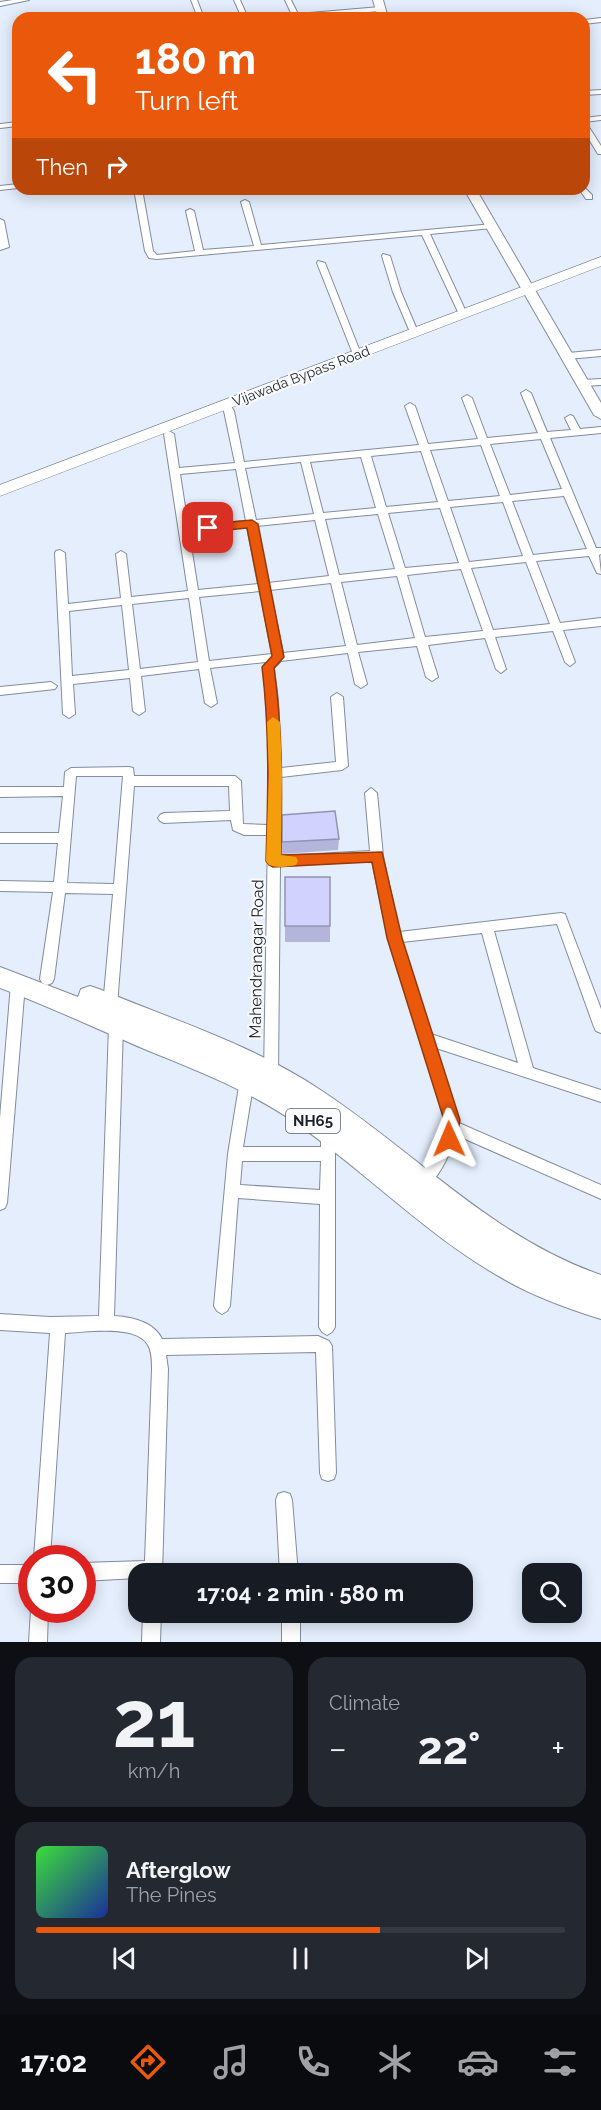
<!DOCTYPE html>
<html lang="en">
<head>
<meta charset="utf-8">
<style>
	body { margin:0; font-family:Raleway,sans-serif; background:#242831; color:#f1f3f6; height:100vh; display:flex; flex-direction:column; font-size:22px; white-space:nowrap }
	* { box-sizing:border-box; margin:0 }
	p { font-size:20px; color:#9ea1a6 }
	.icon { flex:none; width:33px; height:33px; fill:none; stroke:currentColor; stroke-width:2; stroke-linecap:round; stroke-linejoin:round }
	.map { position:relative; height:1642px; overflow:hidden }
	.side { display:flex; flex-direction:column; gap:15px; padding:15px; background:#0d0f14; flex:1 }
	.side>* { flex:none }
	.hud { position:absolute; left:12px; top:12px; width:578px; height:183px; border-radius:18px; box-shadow:0 3px 15px #0003; background:#ea580c; color:#fff; overflow:hidden }
	.tools { position:absolute; left:522px; top:1563px; display:grid; gap:12px }
	.tools a { display:grid; place-items:center; width:60px; height:60px; border-radius:12px; background:#171b24; box-shadow:0 3px 15px #0003; font-size:30px }
	.speed { position:absolute; left:18px; top:1545px; display:flex; gap:12px; font-size:30px; font-weight:700; text-align:center }
	.speed>* { display:grid; place-content:center; width:78px; height:78px; border-radius:50%; background:#171b24; box-shadow:0 3px 15px #0003; line-height:1 }
	.speed .limit { border:9px solid #d22; background:#fff; color:#111 }
	.pin { position:absolute; display:grid; place-items:center; width:51px; height:51px; color:#fff; margin:-26px; border-radius:12px; box-shadow:0 3px 9px #0006 }
	.me { position:absolute; width:66px; margin:-33px; rotate:359deg; stroke-linejoin:round; filter:drop-shadow(0 0 4px #0008) }
	.turn { display:flex; align-items:center; gap:21px; height:126px; padding:0 24px; font-size:27px }
	.turn .icon { width:78px; height:78px; stroke-width:2.5 }
	.turn b { display:block; font-size:42px; line-height:51px }
	.then { display:flex; align-items:center; height:57px; padding:0 24px; background:#0003; gap:12px; font-size:22px }
	.big { font-size:45px; font-weight:700; line-height:1.1 }
	.side .card { flex:1; display:flex; flex-direction:column; justify-content:center; gap:9px; min-width:0; padding:0 21px; border-radius:18px; background:#242831 }
	.side .dial { align-items:center; gap:0 }
	.dial b { font-size:78px; line-height:1 }
	.song { display:flex; align-items:center; gap:18px }
	.cover { width:72px; height:72px; border-radius:9px; background:linear-gradient(135deg,hsl(120 70% 55%),hsl(230 70% 35%)) }
	.played { height:6px; border-radius:3px; background:linear-gradient(90deg,#ea580c 65%,#363941 65%) }
	.keys { display:flex; justify-content:space-around; direction:ltr }
	.heat { display:flex; justify-content:space-between; align-items:center; font-size:33px; direction:ltr }
	.side .tiles { flex:1; display:grid; gap:15px; grid-template-columns:1fr 1fr }
	.card:last-child { grid-column:span 2 }
	.trip { position:absolute; left:128px; top:1563px; width:345px; height:60px; border-radius:18px; background:#171b24; box-shadow:0 3px 15px #0003; font-weight:700; line-height:60px; text-align:center }
	.menu { display:flex; height:96px; justify-content:space-around; align-items:center; background:#090b0e; color:#9ea1a6 }
	.menu .icon { width:42px; height:42px }
	.menu .active { color:#ea580c }
	.menu b { font-size:27px; color:#f1f3f6 }
	.map>svg:first-child { display:block }
	.lines { fill:none; stroke-linecap:round; stroke-linejoin:round }
	.street-casing { stroke:#828c9d; stroke-width:2 }
	.secondary-casing { stroke:#828c9d; stroke-width:2 }
	.primary-casing { stroke:#828c9d; stroke-width:1 }
	.highway-casing { stroke:#828c9d; stroke-width:2 }
	.street { fill:#fff; fill-rule:evenodd }
	.secondary { fill:#fff; fill-rule:evenodd }
	.primary { fill:#fff; fill-rule:evenodd }
	.highway { fill:#fff; fill-rule:evenodd }
	.wall { fill:#b4b5da }
	.building { fill:#d1d2fe; stroke:#9293b2; stroke-width:1.5 }
	.route { fill:#ea580c; stroke:#983908; stroke-width:1.5 }
	.slow { fill:#f59e0b }
	.labels { text-anchor:middle; stroke-width:4.5; stroke-linejoin:round; paint-order:stroke }
	.far-street-label { font-size:14px; fill:#1b1f26; stroke:#f8fafe }
	.shield { fill:#f8fafe; stroke:#5d6167; stroke-width:1.5 }
	.shield-label { font-size:15px; font-weight:bold; fill:#1b1f26 }
	.street-label { font-size:16px; fill:#1b1f26; stroke:#f8fafe }
</style>
</head>
<body>
<div class="map">
<svg width="601" height="1642" viewBox="0 0 601 1642">
	<rect width="100%" height="100%" fill="#e4eefd"/>
	<g class="lines">
		<g class="street-casing">
			<g id="street">
				<polygon points="13,0 29,0 0,6 0,2"/>
				<polygon points="191,0 197,0 204,18 198,18"/>
				<polygon points="234,0 240,0 248,18 242,18"/>
				<polygon points="285,0 291,0 298,14 380,7 383,9 380,11 300,18 271,18 292,15"/>
				<polygon points="601,18 601,22 584,24 584,20"/>
				<polygon points="601,90 601,94 584,95 584,91"/>
				<polygon points="601,116 601,120 584,122 584,118"/>
				<polygon points="18,122 18,126 0,128 0,124"/>
				<polygon points="584,124 587,124 601,146 601,154 598,154 584,131"/>
				<polygon points="18,184 18,188 0,190 0,186"/>
				<polygon points="584,187 592,195 592,199 586,199 579,189 584,189"/>
				<polygon points="134,189 142,189 153,251 157,255 195,251 186,211 190,209 194,211 203,250 254,246 241,202 245,200 249,202 261,245 493,224 497,226 493,228 430,234 467,314 463,317 459,314 422,235 157,259 149,258 145,251"/>
				<polygon points="0,219 4,221 9,247 0,250"/>
				<polygon points="383,254 390,256 401,292 418,332 417,334 410,332 393,292 382,256"/>
				<polygon points="318,261 325,263 361,354 360,356 357,357 353,354 317,263"/>
				<polygon points="601,350 601,356 568,359 564,356 568,353"/>
				<polygon points="601,379 601,385 583,386 578,383 583,380"/>
				<path d="M526,390L531,393L547,432L571,430L565,418L570,415L573,416L580,429L601,427V433L550,438L596,548H601V554L599,555L601,574L597,573L589,556L536,561L560,623L601,618V626L563,630L575,662L570,666L565,662L553,631L495,637L506,669L501,673L496,669L485,638L428,645L438,677L432,681L426,677L417,646L358,652L367,684L361,688L355,684L348,653L281,661L274,668L278,700L281,768L336,762L331,697L337,693L343,697L348,766L342,770L281,777L280,856L370,851L365,793L371,788L377,793L383,856L399,932L561,913L565,914L601,1009V1033L596,1031L594,1027L557,924L494,931L533,1068L601,1090V1102L436,1048L459,1123L601,1185V1199L456,1135C451,1151 438,1183 422,1189L417,1187L415,1182L437,1149L445,1120L388,938L372,861L280,866L278,1074L276,1078L271,1080L266,1078L264,1074L268,835H244L233,830L231,820L164,823L160,821L158,818L160,815L164,813L230,811L229,786H134L117,1006L115,1010L110,1012L105,1010L103,1006L113,894L65,893L54,979L52,983L47,985L42,983L40,979L53,892L0,891V881L54,882L58,843H0V833H59L63,796L0,797V787H64L65,772L71,768L129,767L133,768L134,776H235L241,781L243,824L268,825C269,772 269,720 263,667L266,662L210,668L217,703L211,707L205,703L199,669L141,676L145,711L139,715L133,711L130,678L73,684L75,714L69,718L63,714L55,553L56,551L60,550L65,553L68,604L121,598L116,554L121,551L126,554L131,597L188,591L164,434L166,432L169,431L174,434L179,468L235,463L224,411L221,405L226,402L229,403L234,411L244,462L419,445L405,406L410,403L415,406L428,444L478,439L462,398L467,395L472,398L487,438L538,433L521,393ZM541,439L562,489L510,495L490,444ZM481,445L500,496L448,501L430,450ZM421,451L438,502L386,507L371,456ZM361,457L376,508L323,513L310,462ZM301,462L314,514L256,520L245,468ZM236,469L246,521L188,526L180,474ZM564,496L587,549L533,555L512,501ZM503,502L523,556L469,562L450,507ZM440,508L459,563L405,568L388,513ZM378,514L395,569L339,575L325,519ZM315,520L329,576L268,583L257,526ZM247,527L258,584L198,590L189,533ZM526,562L550,624L493,630L471,568ZM461,569L483,631L425,637L407,575ZM397,576L415,638L357,645L341,582ZM331,583L346,646L283,653L270,590ZM260,591L272,654L209,661L199,597ZM189,598L198,662L140,669L132,604ZM122,605L129,670L72,676L69,611ZM76,776H123L114,884L67,883ZM482,933L518,1063L431,1034L402,942Z"/>
				<polygon points="51,682 57,686 55,689 0,695 0,687"/>
				<polygon points="18,978 23,980 25,984 7,1203 5,1208 0,1210 0,1118 11,984 13,980"/>
				<path d="M116,1020L121,1022L123,1026L114,1316C132,1317 154,1322 162,1339L318,1336L329,1341L332,1346L336,1473L334,1479L328,1481L322,1479L320,1473L316,1352L166,1355L168,1369L162,1574H138V1578L82,1581V1563L145,1561L152,1369C152,1362 152,1352 148,1345C137,1324 85,1332 65,1333L50,1558H34L50,1333L0,1330V1314L50,1317L99,1316L109,1026L111,1022Z"/>
				<path d="M247,1074L252,1076L254,1080L243,1147H321V1131L323,1126L328,1124L333,1126L335,1131V1327L332,1332L327,1335L322,1332L319,1327L320,1204L238,1198L230,1306L227,1311L222,1314L217,1311L214,1306L228,1154L240,1080L242,1076ZM242,1161H321L320,1190L240,1185Z"/>
				<polygon points="284,1492 290,1494 292,1500 298,1574 280,1574 276,1500 278,1494"/>
				<rect x="0" y="1565" width="32" height="18"/>
				<polygon points="31,1610 48,1610 47,1642 29,1642"/>
				<polygon points="143,1612 161,1612 160,1642 142,1642"/>
				<rect x="282" y="1612" width="18" height="30"/>
			</g>
		</g>
		<g class="secondary-casing">
			<g id="secondary">
				<polygon points="373,0 383,0 388,18 378,18"/>
				<polygon points="464,189 476,189 601,403 601,419 594,415"/>
			</g>
		</g>
		<g class="primary-casing">
			<polygon id="primary" points="601,257 601,266 0,496 0,485"/>
		</g>
		<g class="highway-casing">
			<path id="highway" d="M0,967L78,997L81,989L90,986L99,989C173,1020 254,1045 322,1091C416,1153 492,1237 601,1275V1319C569,1309 538,1298 509,1282C428,1238 365,1170 290,1119C244,1088 192,1069 142,1048C95,1028 48,1006 0,988Z"/>
		</g>
		<use href="#street" class="street"/>
		<use href="#secondary" class="secondary"/>
		<use href="#primary" class="primary"/>
		<use href="#highway" class="highway"/>
	</g>
	<g class="wall">
		<polygon points="282,815 339,839 338,850 282,854"/>
		<polygon points="285,877 330,926 330,942 285,942"/>
	</g>
	<g class="building">
		<polygon points="335,811 339,839 282,842 282,815"/>
		<rect x="285" y="877" width="45" height="49"/>
	</g>
	<path class="route" d="M252,520L258,524L284,657L274,668C283,731 282,793 281,855L382,852L402,938L460,1120L455,1145L449,1147L444,1145L441,1139L444,1120L387,938L372,862L273,867L269,865L266,861C268,796 270,732 262,667L272,656L247,528L208,532L202,528L208,524Z"/>
	<path class="slow" d="M273,717L280,722L282,773L281,855L296,857L298,861L296,865C288,867 277,868 269,865L266,861L269,773L267,722Z"/>
	<g class="labels">
		<g class="far-street-label">
			<text transform="translate(301 376) rotate(-21)" y="5">Vijawada Bypass Road</text>
		</g>
		<rect class="shield" x="286" y="1109" width="54" height="24" rx="4.5"/>
		<g class="shield-label">
			<text x="313" y="1126">NH65</text>
		</g>
		<g class="street-label">
			<text transform="translate(256 959) rotate(-89)" y="6">Mahendranagar Road</text>
		</g>
	</g>
</svg>
<div class="tools">
<a><svg class="icon" aria-label="search" viewBox="0 0 24 24"><circle cx="10" cy="10" r="6"/><path d="M15 15l6 6"/></svg></a>
</div>
<div class="speed"><div class="limit">30</div></div>
<div class="pin" style="left:208px;top:528px;background:#d93025"><svg class="icon" aria-label="arrive" viewBox="0 0 24 24"><path d="M6 21V4h12l-3 4 3 4H6"/></svg></div>
<svg class="me" style="left:449px;top:1139px" viewBox="-20 -20 40 40"><path d="M0-17L14 15 0 8-14 15z" fill="#ea580c" stroke="#fff" stroke-width="4"/></svg>
<div class="trip">17:04 · 2 min · 580 m</div>
<div class="hud">
<div class="turn"><svg class="icon" aria-label="left" viewBox="0 0 24 24"><path d="M17 20v-9H6M10 6l-5 5 5 5"/></svg><div><b>180 m</b>Turn left</div></div>
<div class="then">Then<svg class="icon" aria-label="right" viewBox="0 0 24 24"><path d="M7 20v-9h11M14 6l5 5-5 5"/></svg></div>
</div>
</div>
<section class="side">
<div class="tiles">
<div class="card dial"><b>21</b><p>km/h</p></div>
<div class="card"><p>Climate</p>
<div class="heat"><a>−</a><b class="big">22°</b><a>+</a></div>
</div>
<div class="card">
<div class="song"><i class="cover"></i><div><b>Afterglow</b><p>The Pines</p></div></div>
<div class="played"></div>
<div class="keys"><svg class="icon" aria-label="previous" viewBox="0 0 24 24"><path d="M18 5L8 12l10 7zM5 5v14"/></svg><svg class="icon" aria-label="pause" viewBox="0 0 24 24"><path d="M8 5v14M16 5v14"/></svg><svg class="icon" aria-label="next" viewBox="0 0 24 24"><path d="M6 5l10 7-10 7zM19 5v14"/></svg></div>
</div>
</div>
</section>
<nav class="menu">
<b>17:02</b>
<svg class="icon active" aria-label="directions" viewBox="0 0 24 24"><path d="M12 3l9 9-9 9-9-9zM9 14v-3h6M13 9l2 2-2 2"/></svg>
<svg class="icon" aria-label="music" viewBox="0 0 24 24"><path d="M9 18V5l10-2v13"/><circle cx="6" cy="18" r="3"/><circle cx="16" cy="16" r="3"/></svg>
<svg class="icon" aria-label="phone" viewBox="0 0 24 24"><path d="M5 4h4l2 5-3 2q2 4 5 5l2-3 5 2v4C11 20 4 13 5 4z"/></svg>
<svg class="icon" aria-label="climate" viewBox="0 0 24 24"><path d="M12 3v18M4 7l16 10M4 17L20 7"/></svg>
<svg class="icon" aria-label="car" viewBox="0 0 24 24"><path d="M5 17H2v-5l4-1 3-4h7l3 4 3 1v5h-3M9 17h6M6 11h13"/><circle cx="7" cy="17" r="2"/><circle cx="17" cy="17" r="2"/></svg>
<svg class="icon" aria-label="filters" viewBox="0 0 24 24"><path d="M4 7h16M4 17h16"/><circle cx="9" cy="7" r="2"/><circle cx="15" cy="17" r="2"/></svg>
</nav>
</body>
</html>
